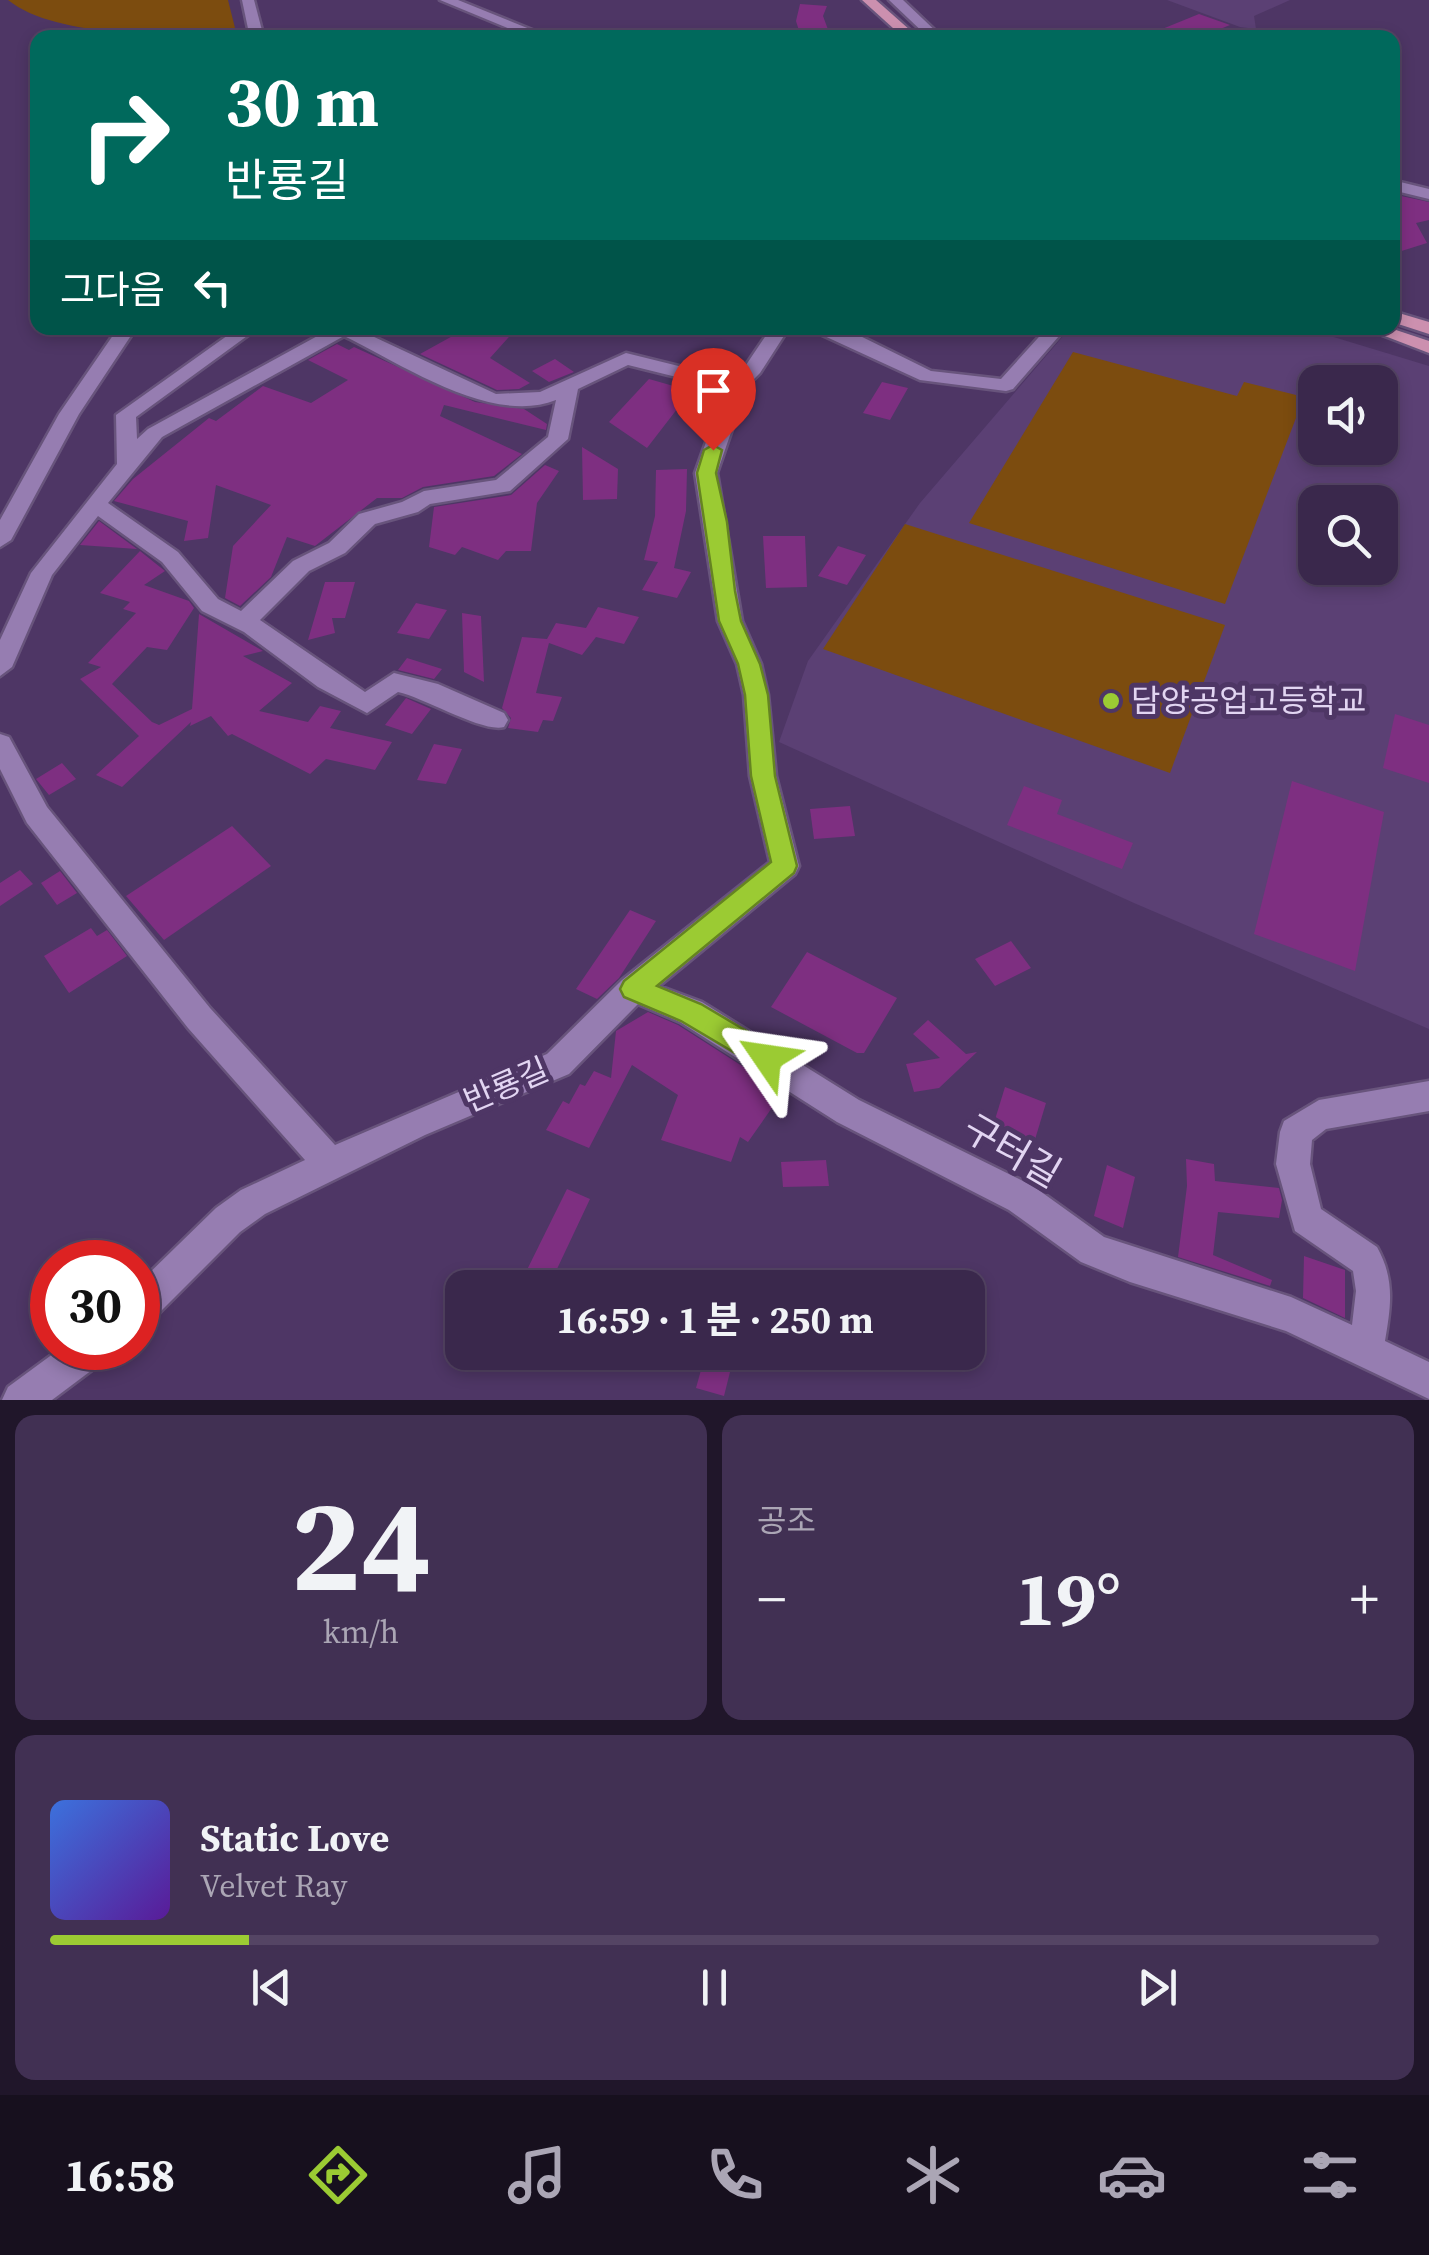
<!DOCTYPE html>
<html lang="ko">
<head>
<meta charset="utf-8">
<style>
	body { margin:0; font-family:"Source Serif 4","Noto Sans KR",serif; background:#413053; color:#f1f3f6; height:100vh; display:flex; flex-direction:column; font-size:38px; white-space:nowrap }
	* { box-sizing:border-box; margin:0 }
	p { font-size:32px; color:#aba6b5 }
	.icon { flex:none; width:55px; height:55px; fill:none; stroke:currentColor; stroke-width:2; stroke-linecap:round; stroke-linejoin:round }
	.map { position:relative; height:1400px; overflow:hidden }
	.side { display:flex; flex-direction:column; gap:15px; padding:15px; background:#20162a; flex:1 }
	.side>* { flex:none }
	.hud { position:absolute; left:30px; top:30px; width:1370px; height:305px; border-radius:20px; box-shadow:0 5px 15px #0003,0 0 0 2px #544464; background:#00695c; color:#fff; overflow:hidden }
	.fabs { position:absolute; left:1298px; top:365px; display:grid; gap:20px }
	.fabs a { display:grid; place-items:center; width:100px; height:100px; border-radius:20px; background:#3a284c; box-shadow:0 5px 15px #0003,0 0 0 2px #544464; font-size:50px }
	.speed { position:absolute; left:30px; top:1240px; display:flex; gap:20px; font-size:50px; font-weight:700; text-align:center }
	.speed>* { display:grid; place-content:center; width:130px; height:130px; border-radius:50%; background:#3a284c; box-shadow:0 5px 15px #0003,0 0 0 2px #544464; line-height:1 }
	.speed .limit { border:15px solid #d22; background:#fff; color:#111 }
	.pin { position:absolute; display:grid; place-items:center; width:85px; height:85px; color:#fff; margin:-102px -42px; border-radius:50% 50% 50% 0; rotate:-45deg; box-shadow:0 0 10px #0007 }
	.pin .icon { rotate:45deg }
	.me { position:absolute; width:110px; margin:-55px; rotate:302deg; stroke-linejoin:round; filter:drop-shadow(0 0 8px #0008) }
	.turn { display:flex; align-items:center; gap:35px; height:210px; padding:0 30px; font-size:45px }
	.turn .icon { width:130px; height:130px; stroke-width:2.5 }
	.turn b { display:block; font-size:70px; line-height:85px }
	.then { display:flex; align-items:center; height:95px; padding:0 30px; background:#0003; gap:20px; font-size:38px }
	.big { font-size:75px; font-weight:700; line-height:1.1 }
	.side .card { flex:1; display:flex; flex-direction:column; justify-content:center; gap:15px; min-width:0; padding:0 35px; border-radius:20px; background:#413053 }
	.side .dial { align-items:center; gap:0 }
	.dial b { font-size:130px; line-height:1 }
	.song { display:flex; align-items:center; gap:30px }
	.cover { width:120px; height:120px; border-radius:15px; background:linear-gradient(135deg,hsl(220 70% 55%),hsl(270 70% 35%)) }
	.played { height:10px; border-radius:5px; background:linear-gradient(90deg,#9bcb33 15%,#544464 15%) }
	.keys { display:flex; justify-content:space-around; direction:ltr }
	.heat { display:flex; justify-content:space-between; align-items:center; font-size:55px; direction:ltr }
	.side .tiles { flex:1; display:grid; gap:15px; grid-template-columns:1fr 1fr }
	.card:last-child { grid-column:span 2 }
	.trip { position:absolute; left:445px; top:1270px; width:540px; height:100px; border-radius:20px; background:#3a284c; box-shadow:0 5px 15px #0003,0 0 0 2px #544464; font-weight:700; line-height:100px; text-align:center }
	.dock { display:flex; height:160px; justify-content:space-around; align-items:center; background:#17101e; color:#aba6b5 }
	.dock .icon { width:70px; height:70px }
	.dock .on { color:#9bcb33 }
	.dock b { font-size:45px; color:#f1f3f6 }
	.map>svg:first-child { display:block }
	.built { fill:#5b4074; fill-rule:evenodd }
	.green { fill:#7c4c0f }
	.building { fill:#7e2f81 }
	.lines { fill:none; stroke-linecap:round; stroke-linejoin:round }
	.street-casing { stroke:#68547c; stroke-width:5 }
	.secondary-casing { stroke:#68547c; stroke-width:5 }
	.primary-casing { stroke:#68547c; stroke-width:5 }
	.street { fill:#967db1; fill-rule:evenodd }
	.secondary { fill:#967db1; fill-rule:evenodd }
	.primary { fill:#cc90af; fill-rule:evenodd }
	.route { fill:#9bcb33; stroke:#658421; stroke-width:2.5 }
	.poi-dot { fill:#9bcb33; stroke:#4e3665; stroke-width:4 }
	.labels { text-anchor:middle; stroke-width:10; stroke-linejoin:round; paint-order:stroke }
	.poi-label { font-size:32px; fill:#e2d5f2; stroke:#4e3665; text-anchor:start }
	.street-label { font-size:32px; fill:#e2d5f2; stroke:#4e3665 }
	.near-street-label { font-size:38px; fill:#e2d5f2; stroke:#4e3665 }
</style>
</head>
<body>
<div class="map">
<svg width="1429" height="1400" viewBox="0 0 1429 1400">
	<rect width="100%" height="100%" fill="#4e3665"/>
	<g class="built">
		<polygon points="1167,0 1290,0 1254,16 1256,29 1240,27"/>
		<path d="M1070,328H1304L1429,366V1029L1134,903L779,742L808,661L920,503ZM1315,382H1380V448H1315ZM1315,502H1380V568H1315Z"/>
	</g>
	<g class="green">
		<path d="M8,0H228L237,36C175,33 58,40 8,0Z"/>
		<polygon points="1073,352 1237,396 1244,382 1304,397 1225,604 969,523"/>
		<polygon points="905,524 1225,625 1170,773 823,649"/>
	</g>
	<g class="building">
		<polygon points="800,4 827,6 823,16 830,35 801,37 796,21"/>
		<polygon points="1199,14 1230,25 1198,38 1140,38"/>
		<polygon points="1392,194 1429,202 1429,220 1416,223 1427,243 1392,254"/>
		<polygon points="467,328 517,328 490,358 530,383 519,389 497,390 420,354"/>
		<polygon points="337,344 349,350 354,347 475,402 524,409 547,424 546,430 444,405 440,416 522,454 494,476 423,487 402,498 377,498 315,546 287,537 271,577 240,606 225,598 233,546 271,505 216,485 208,538 184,541 188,521 114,501 133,479 209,418 216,421 263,386 311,403 348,380 308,360"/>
		<polygon points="555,359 574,372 549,382 532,371"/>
		<polygon points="649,379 691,391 647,448 609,422"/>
		<polygon points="882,382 908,388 890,420 863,413"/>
		<polygon points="582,447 618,469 617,499 583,500"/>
		<polygon points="545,465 559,471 537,503 531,551 506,551 498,560 462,547 455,555 429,547 434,507 511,495"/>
		<polygon points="687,469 686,511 674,568 691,572 677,598 642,590 658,562 644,560 655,516 656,470"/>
		<polygon points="99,521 137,549 80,545"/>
		<polygon points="763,536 805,536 807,587 766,588"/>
		<polygon points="838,546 866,555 847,585 818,576"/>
		<polygon points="140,551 165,571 144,585 189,601 194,608 167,650 147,647 112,684 152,722 159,725 192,709 199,614 263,651 243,656 292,683 259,711 308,722 320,706 341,711 330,728 392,742 375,770 326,759 310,774 232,734 228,736 211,716 190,726 191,722 122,787 96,775 139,736 80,679 101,667 88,663 136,613 123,609 130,602 100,593"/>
		<polygon points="325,582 355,582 345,618 332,618 335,633 308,640"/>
		<polygon points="416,603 447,610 429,639 397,633"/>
		<polygon points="598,607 639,617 624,644 596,637 582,655 549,643 536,693 562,697 553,721 543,720 538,732 508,728 511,718 502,708 522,637 547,639 556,623 586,628"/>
		<polygon points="462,613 481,616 484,682 464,672"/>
		<polygon points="407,658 442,669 434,679 398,670"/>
		<polygon points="406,698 431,709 412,734 385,725"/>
		<polygon points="1395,714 1429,725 1429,783 1383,768"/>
		<polygon points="434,744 462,749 446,784 417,780"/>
		<polygon points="62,763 76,779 49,795 36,779"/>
		<polygon points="1292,781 1384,812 1355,971 1254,934"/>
		<polygon points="1024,786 1062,800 1057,814 1133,843 1122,869 1007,825"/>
		<polygon points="850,806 855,836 814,839 810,809"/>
		<polygon points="232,826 271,866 164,940 126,896"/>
		<polygon points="20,870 33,884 0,906 0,883"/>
		<polygon points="60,871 77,893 57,905 41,883"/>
		<polygon points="630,910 656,921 619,978 597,999 576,989"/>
		<polygon points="91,928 97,936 107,930 127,956 69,993 44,956"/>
		<polygon points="1011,941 1031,968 995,986 975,959"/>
		<polygon points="807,952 897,998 864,1053 857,1053 771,1007"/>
		<polygon points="648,1012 678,1025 783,1092 748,1142 740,1137 731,1162 661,1140 678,1095 632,1065 589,1148 546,1130 563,1101 569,1104 580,1084 585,1086 594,1071 611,1078 616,1031"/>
		<polygon points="928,1020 966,1054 977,1052 939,1088 914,1092 906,1064 940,1058 913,1034"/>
		<polygon points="1005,1087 1046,1103 1030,1156 989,1139"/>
		<polygon points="1186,1159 1214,1164 1215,1181 1279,1188 1282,1200 1279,1218 1218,1212 1213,1255 1272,1280 1270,1286 1178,1257 1187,1186"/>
		<polygon points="826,1160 829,1186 783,1187 781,1162"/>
		<polygon points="1107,1165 1135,1177 1123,1228 1094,1216"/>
		<polygon points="567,1189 590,1199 548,1288 518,1288"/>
		<polygon points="1304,1256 1345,1270 1345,1318 1303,1298"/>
		<polygon points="706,1352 735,1352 724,1396 696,1388"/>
	</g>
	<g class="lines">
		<g class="street-casing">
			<g id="street">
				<polygon points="1392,180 1429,189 1429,199 1392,190"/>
				<path d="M238,328H258L136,417L137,439L148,429L332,328H355L496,394L540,392L626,353L731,379L746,365L771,328H789L760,373L747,386L717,473L742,621L761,664L768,695L776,776L799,866L795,874L659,986L702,1002L859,1100L1033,1186L1104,1237L1291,1297L1352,1325L1356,1291L1353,1271L1295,1231L1276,1164L1280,1132L1284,1121L1319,1100L1429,1081V1111L1326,1129L1312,1140L1310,1164L1321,1209L1377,1247C1395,1279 1391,1306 1385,1341L1429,1362V1399L1286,1331L1130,1282L1081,1262L1009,1210L837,1122L680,1022L638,1004L569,1074L425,1135L265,1214L240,1232L151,1321L138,1326V1284L216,1208L241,1190L305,1160L188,1028L27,823L0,769V734L9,737L47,807L210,1008L335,1145L547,1054L622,980L770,862L750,776L744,695L737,664L718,621L695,473L725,389L628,365L578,389L568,439L510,491L430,504L418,512L375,524L345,553L309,571L260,620L365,692L394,673L438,684L504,713L508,720L504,727C483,733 425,698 398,692L367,713L318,687L244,632L202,611L162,562L98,516L52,575L12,667L0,676V640L31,573L117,464L116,415ZM344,336C402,364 492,426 556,400L548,437L496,480L424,491L402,502L359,514L329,543L293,561L241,611L218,599L178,552L108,503L162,437Z"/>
				<polygon points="807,328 844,328 931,371 1001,379 1047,328 1066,328 1013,389 1006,391 920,380"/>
				<polygon points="61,1348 109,1348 104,1361 52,1400 2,1400 8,1387"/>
			</g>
		</g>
		<g class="secondary-casing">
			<g id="secondary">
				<polygon points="242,0 254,0 264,38 250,38"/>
				<polygon points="440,0 458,0 552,38 532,38"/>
				<polygon points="889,0 903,0 943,38 929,38"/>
				<polygon points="118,328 136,328 79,414 11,540 0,547 0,520 59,414"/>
			</g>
		</g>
		<g class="primary-casing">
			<g id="primary">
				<polygon points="862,0 876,0 919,38 904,38"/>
				<polygon points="1392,311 1429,322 1429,334 1392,322"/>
				<polygon points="1364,328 1390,328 1429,341 1429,353"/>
			</g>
		</g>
		<use href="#street" class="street"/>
		<use href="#secondary" class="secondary"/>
		<use href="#primary" class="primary"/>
	</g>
	<polygon class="route" points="713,445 722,450 716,473 727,522 735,591 741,621 760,664 768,695 775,776 797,866 794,873 657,986 701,1004 777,1049 781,1058 777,1068 767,1072 681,1021 624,997 620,989 624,981 771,862 751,776 745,695 738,664 719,621 697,473 704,450"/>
	<circle class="poi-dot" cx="1111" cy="701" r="10"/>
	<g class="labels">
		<g class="poi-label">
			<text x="1131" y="712">담양공업고등학교</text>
		</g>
		<g class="street-label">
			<text transform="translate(506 1085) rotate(-23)" y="11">반룡길</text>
		</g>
		<g class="near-street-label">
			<text transform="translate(1012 1151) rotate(30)" y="13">구터길</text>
		</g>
	</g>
</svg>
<div class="fabs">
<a><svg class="icon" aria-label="sound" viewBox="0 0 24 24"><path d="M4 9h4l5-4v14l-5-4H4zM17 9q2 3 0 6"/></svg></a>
<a><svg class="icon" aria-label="search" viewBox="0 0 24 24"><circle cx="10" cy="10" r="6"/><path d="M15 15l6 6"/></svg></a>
</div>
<div class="speed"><div class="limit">30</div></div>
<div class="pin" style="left:713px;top:450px;background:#d93025"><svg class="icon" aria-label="arrive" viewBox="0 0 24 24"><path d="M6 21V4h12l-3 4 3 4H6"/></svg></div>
<svg class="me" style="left:767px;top:1058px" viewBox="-20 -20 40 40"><path d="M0-17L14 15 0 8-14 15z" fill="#9bcb33" stroke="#fff" stroke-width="4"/></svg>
<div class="trip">16:59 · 1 분 · 250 m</div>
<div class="hud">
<div class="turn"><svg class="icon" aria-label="right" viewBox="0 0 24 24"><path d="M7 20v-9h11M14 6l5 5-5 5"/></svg><div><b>30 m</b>반룡길</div></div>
<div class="then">그다음<svg class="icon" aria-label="left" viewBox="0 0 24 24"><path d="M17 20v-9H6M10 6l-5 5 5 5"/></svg></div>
</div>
</div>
<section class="side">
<div class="tiles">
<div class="card dial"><b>24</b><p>km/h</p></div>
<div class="card"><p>공조</p>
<div class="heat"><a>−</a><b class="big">19°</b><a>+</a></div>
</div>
<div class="card">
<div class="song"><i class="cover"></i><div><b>Static Love</b><p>Velvet Ray</p></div></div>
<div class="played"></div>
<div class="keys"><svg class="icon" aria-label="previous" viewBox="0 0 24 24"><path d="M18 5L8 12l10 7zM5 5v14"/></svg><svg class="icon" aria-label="pause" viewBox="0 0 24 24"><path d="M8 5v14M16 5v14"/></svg><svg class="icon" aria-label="next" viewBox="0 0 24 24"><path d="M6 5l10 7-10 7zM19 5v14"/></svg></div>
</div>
</div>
</section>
<nav class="dock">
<b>16:58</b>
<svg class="icon on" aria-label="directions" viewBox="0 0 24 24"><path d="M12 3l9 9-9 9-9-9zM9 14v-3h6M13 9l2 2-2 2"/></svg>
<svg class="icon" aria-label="music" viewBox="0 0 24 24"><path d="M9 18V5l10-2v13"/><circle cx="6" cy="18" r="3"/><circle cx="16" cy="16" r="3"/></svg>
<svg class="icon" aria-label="phone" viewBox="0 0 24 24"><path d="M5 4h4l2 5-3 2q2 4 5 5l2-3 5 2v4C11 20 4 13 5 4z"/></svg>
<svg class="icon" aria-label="climate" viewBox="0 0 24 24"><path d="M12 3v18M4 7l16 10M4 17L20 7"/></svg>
<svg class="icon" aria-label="car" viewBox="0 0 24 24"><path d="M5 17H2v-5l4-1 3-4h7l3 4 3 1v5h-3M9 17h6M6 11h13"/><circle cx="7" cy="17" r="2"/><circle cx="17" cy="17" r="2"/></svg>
<svg class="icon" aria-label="filters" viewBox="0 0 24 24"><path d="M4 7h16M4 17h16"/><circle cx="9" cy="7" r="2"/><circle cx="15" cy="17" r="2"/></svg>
</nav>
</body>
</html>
